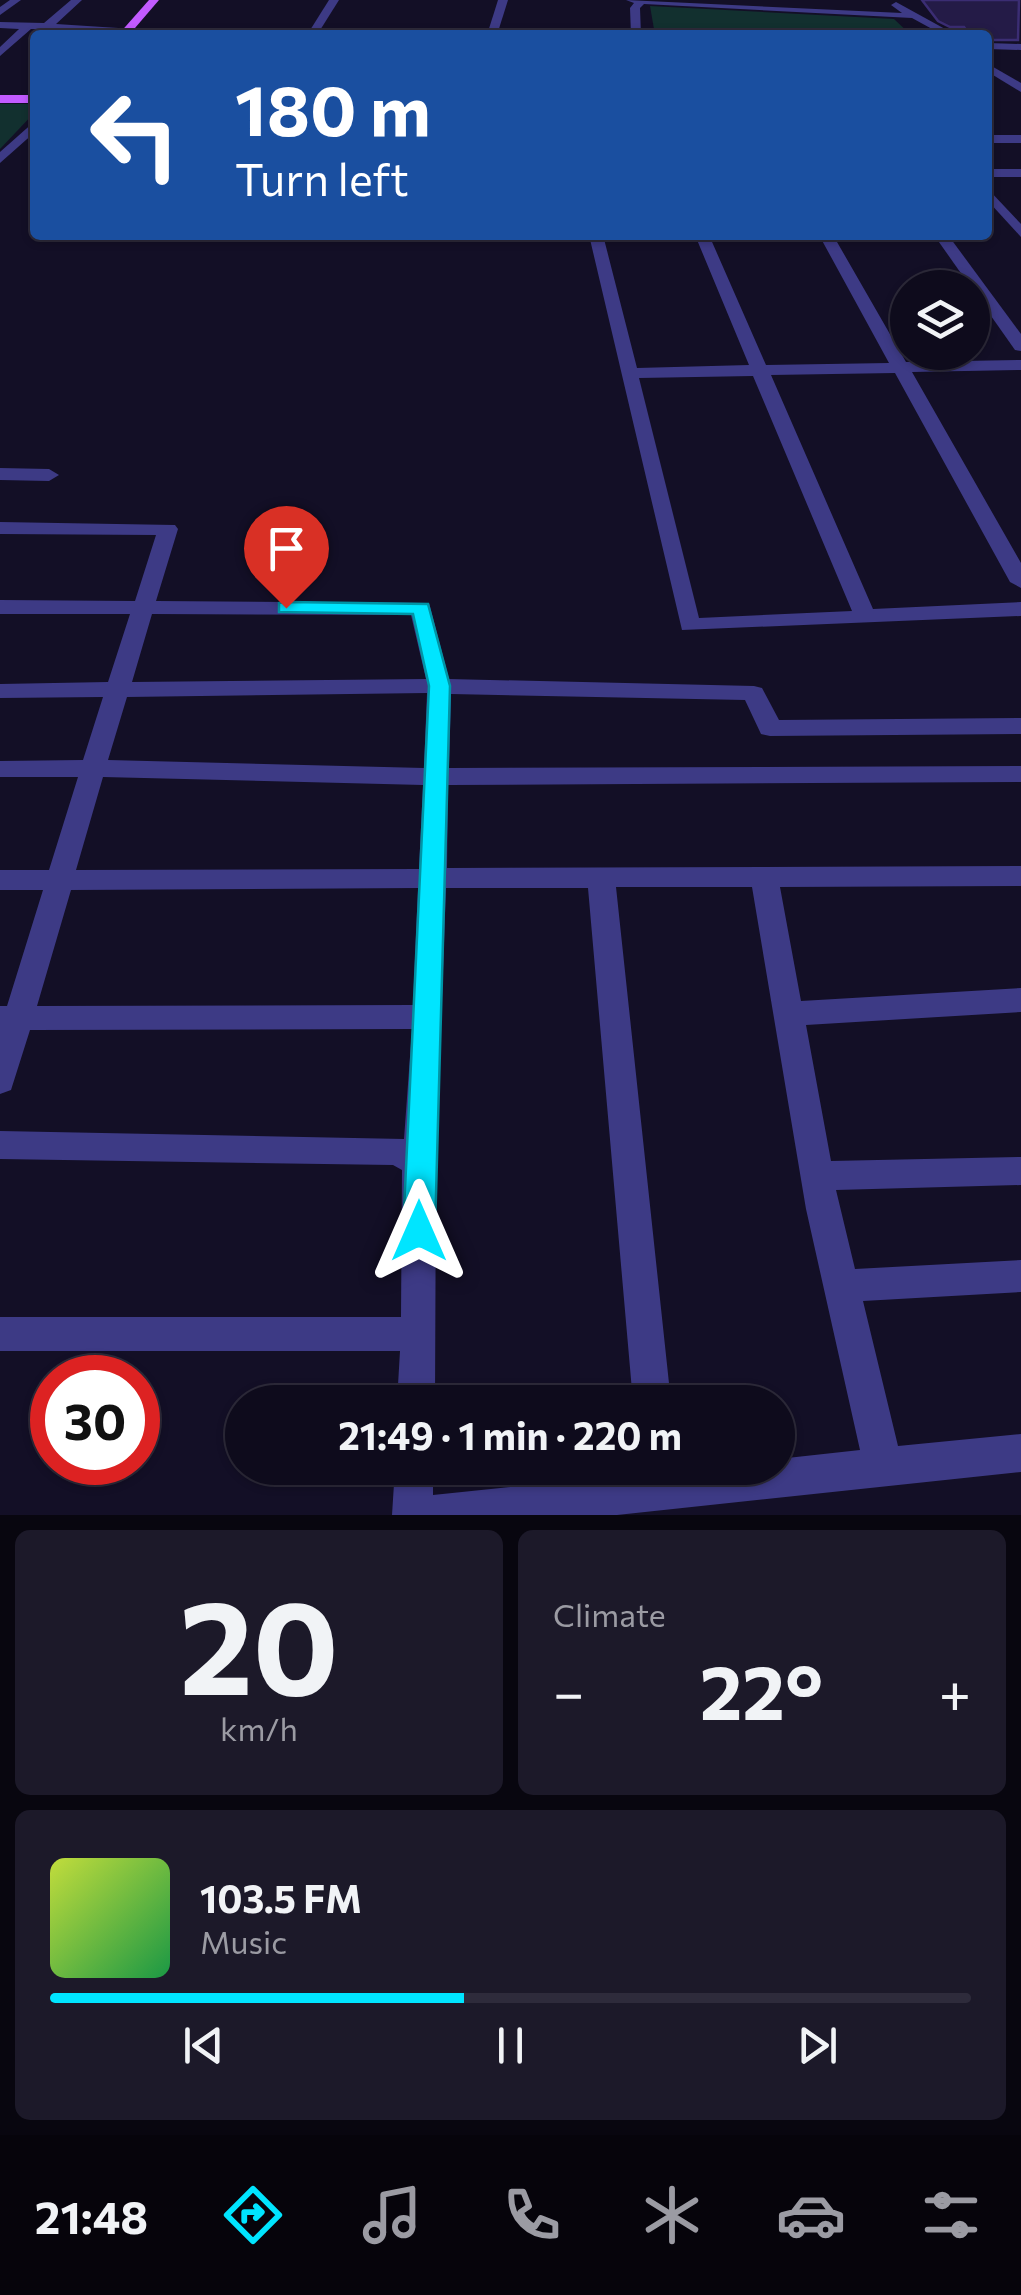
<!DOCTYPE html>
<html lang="en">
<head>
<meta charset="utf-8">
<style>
	body { margin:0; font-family:Commissioner,sans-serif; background:#1c1929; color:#f1f3f6; height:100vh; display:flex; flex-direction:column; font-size:38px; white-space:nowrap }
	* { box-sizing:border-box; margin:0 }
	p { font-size:32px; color:#9b9ba3 }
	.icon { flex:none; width:55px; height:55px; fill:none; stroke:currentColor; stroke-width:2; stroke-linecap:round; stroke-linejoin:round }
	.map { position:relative; height:1515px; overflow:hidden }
	.details { display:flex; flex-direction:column; gap:15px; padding:15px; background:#08060f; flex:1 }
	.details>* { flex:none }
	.hud { position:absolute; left:30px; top:30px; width:962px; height:210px; border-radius:10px; box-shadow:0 2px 8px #0004,0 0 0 2px #2e2b3b; background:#1a4fa0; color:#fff; overflow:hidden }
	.buttons { position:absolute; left:890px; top:270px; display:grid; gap:20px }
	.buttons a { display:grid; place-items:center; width:100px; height:100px; border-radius:50%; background:#0e0b1c; box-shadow:0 2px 8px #0004,0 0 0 2px #2e2b3b; font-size:50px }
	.speed { position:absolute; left:30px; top:1355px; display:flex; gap:20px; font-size:50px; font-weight:700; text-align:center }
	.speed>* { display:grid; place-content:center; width:130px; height:130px; border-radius:50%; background:#0e0b1c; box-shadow:0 2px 8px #0004,0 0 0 2px #2e2b3b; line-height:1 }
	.speed .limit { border:15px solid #d22; background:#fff; color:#111 }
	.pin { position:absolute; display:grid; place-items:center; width:85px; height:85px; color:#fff; margin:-102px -42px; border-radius:50% 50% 50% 0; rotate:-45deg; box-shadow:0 0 10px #0007 }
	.pin .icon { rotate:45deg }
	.me { position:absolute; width:110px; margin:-55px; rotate:0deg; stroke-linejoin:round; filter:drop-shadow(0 0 8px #0008) }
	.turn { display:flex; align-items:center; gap:35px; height:210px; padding:0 40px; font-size:45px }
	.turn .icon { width:130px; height:130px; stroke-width:2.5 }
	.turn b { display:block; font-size:70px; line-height:85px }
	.big { font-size:75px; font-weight:700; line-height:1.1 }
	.details .tile { flex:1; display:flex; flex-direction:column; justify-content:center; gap:15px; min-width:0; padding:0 35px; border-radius:15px; background:#1c1929 }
	.details .dial { align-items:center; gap:0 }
	.dial b { font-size:130px; line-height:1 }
	.song { display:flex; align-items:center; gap:30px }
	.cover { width:120px; height:120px; border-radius:15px; background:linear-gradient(135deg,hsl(70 70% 55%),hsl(140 70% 35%)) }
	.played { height:10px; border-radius:5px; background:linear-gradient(90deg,#00e5ff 45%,#2e2b3b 45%) }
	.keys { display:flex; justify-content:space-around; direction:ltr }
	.heat { display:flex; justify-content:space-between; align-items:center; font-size:55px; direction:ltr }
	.details .tiles { flex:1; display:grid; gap:15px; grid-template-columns:1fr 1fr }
	.tile:last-child { grid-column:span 2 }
	.trip { position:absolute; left:225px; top:1385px; width:570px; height:100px; border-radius:50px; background:#0e0b1c; box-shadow:0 2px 8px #0004,0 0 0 2px #2e2b3b; font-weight:700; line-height:100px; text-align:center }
	.tab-bar { display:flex; height:160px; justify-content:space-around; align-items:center; background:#06040b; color:#9b9ba3 }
	.tab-bar .icon { width:70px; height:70px }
	.tab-bar .active { color:#00e5ff }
	.tab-bar b { font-size:45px; color:#f1f3f6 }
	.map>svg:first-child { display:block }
	.green { fill:#12302f }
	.building { fill:#241b47; stroke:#3b2d73; stroke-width:2.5 }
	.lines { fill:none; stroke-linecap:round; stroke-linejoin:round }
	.minor { fill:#3d3a85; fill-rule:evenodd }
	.major { fill:#c25bff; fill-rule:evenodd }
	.route { fill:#00e5ff; stroke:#0095a6; stroke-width:2.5 }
</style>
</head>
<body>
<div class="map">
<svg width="1021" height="1515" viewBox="0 0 1021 1515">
	<rect width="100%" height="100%" fill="#130f26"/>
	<g class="green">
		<polygon points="650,6 894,19 911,35 655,35"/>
		<polygon points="0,104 35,104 35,112 0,149"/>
	</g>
	<polygon class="building" points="922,0 1019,0 1018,40 988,40 988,35 970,35 964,27 950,27 938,21"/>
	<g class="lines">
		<g class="minor">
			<polygon points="10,0 21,0 0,15 0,7"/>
			<polygon points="71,0 82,0 56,24 134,29 129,32 31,29 0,56 0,47 19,29 0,28 0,22 44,23"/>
			<polygon points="329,0 339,0 317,35 307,35"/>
			<polygon points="498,0 508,0 497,35 487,35"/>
			<polygon points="626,0 902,13 891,5 896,2 956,35 943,35 912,18 644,4 640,8 641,35 631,35 630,8 634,3"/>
			<polygon points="988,43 1021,44 1021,50 988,49"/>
			<polygon points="988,64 1021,83 1021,92 988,72"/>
			<polygon points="35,121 35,132 0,163 0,152"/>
			<rect x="988" y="135" width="33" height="8"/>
			<rect x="988" y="169" width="33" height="8"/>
			<polygon points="988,189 1021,224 1021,237 988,201"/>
			<path d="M589,235H603L637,368L749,365L695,235H709L766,365L889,363L819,235H833L906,362L1021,360V370L912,372L1021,563V588L1010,582L895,373L771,375L873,609L1021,602V616L682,630ZM753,376L852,611L699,618L639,378Z"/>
			<polygon points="934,235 948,235 1021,334 1021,351 1015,350"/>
			<polygon points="0,468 49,469 59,475 49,481 0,480"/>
			<path d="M0,522L175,525L178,529L156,601L429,603L449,679L754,686L762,688L779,720L1021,718V734L770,736L761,734L745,700L451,694L449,768L1021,766V782L448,785L447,868L1021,866V886L780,887L801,1001L1021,988V1012L806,1025L831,1161L1021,1157V1185L836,1190L855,1269L1021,1260V1292L863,1301L898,1446L1021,1434V1472L617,1515H392L395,1468H433V1495L694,1468H778V1459L860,1450L806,1209L752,887H616L671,1402H633L588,888H446L436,1163L435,1402H397L400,1351H0V1317H401L402,1170L393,1165L0,1159V1131L404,1139L412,1029L30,1030L11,1090L0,1094V1006H7L43,890H0V870H49L78,777H0V761L83,760L103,697L0,698V684L108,682L130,614H0V600L135,601L156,535L0,534ZM152,614L411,615L426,679L132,682ZM427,693L424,768L108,760L127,697ZM103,777L423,785L419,869L76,870ZM418,888L413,1005L37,1006L71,890Z"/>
		</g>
		<g class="major">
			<polygon points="149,0 159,0 129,35 118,35"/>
			<rect x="0" y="95" width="35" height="8"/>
		</g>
	</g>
	<polygon class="route" points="286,602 428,604 450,686 435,1231 430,1241 419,1245 408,1241 403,1231 429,686 413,614 279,612 279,603"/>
</svg>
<div class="buttons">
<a><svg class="icon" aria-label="layers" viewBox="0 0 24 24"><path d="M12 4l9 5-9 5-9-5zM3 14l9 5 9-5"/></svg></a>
</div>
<div class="speed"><div class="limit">30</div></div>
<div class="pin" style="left:286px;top:608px;background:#d93025"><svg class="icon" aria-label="arrive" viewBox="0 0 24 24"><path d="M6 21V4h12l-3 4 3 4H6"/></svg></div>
<svg class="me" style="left:419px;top:1231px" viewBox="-20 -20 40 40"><path d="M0-17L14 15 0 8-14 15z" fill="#00e5ff" stroke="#fff" stroke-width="4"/></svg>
<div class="trip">21:49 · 1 min · 220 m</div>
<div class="hud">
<div class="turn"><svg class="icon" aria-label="left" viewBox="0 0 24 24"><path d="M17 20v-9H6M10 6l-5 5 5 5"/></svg><div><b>180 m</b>Turn left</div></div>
</div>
</div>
<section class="details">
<div class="tiles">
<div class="tile dial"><b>20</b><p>km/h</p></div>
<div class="tile"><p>Climate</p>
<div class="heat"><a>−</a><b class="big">22°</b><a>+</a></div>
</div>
<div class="tile">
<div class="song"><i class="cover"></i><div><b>103.5 FM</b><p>Music</p></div></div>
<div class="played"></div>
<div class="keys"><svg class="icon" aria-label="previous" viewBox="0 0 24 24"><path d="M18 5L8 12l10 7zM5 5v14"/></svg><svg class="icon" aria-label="pause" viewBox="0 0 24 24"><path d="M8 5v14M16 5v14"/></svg><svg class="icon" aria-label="next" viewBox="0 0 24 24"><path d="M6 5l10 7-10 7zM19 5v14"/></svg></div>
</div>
</div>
</section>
<nav class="tab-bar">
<b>21:48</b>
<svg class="icon active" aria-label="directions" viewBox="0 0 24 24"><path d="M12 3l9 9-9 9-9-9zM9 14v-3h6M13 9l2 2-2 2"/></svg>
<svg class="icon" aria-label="music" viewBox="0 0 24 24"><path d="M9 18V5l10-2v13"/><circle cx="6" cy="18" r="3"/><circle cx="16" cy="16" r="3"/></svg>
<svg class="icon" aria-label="phone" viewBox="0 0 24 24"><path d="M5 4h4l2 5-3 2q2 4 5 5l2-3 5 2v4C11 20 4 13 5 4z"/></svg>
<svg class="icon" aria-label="climate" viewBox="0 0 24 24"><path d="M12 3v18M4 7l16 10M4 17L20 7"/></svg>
<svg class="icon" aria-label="car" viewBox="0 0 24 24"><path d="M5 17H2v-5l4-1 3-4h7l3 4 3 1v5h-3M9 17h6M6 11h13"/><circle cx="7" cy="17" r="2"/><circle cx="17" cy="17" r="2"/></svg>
<svg class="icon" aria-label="filters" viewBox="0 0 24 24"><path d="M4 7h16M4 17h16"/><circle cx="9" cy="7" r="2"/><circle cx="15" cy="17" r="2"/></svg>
</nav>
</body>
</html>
